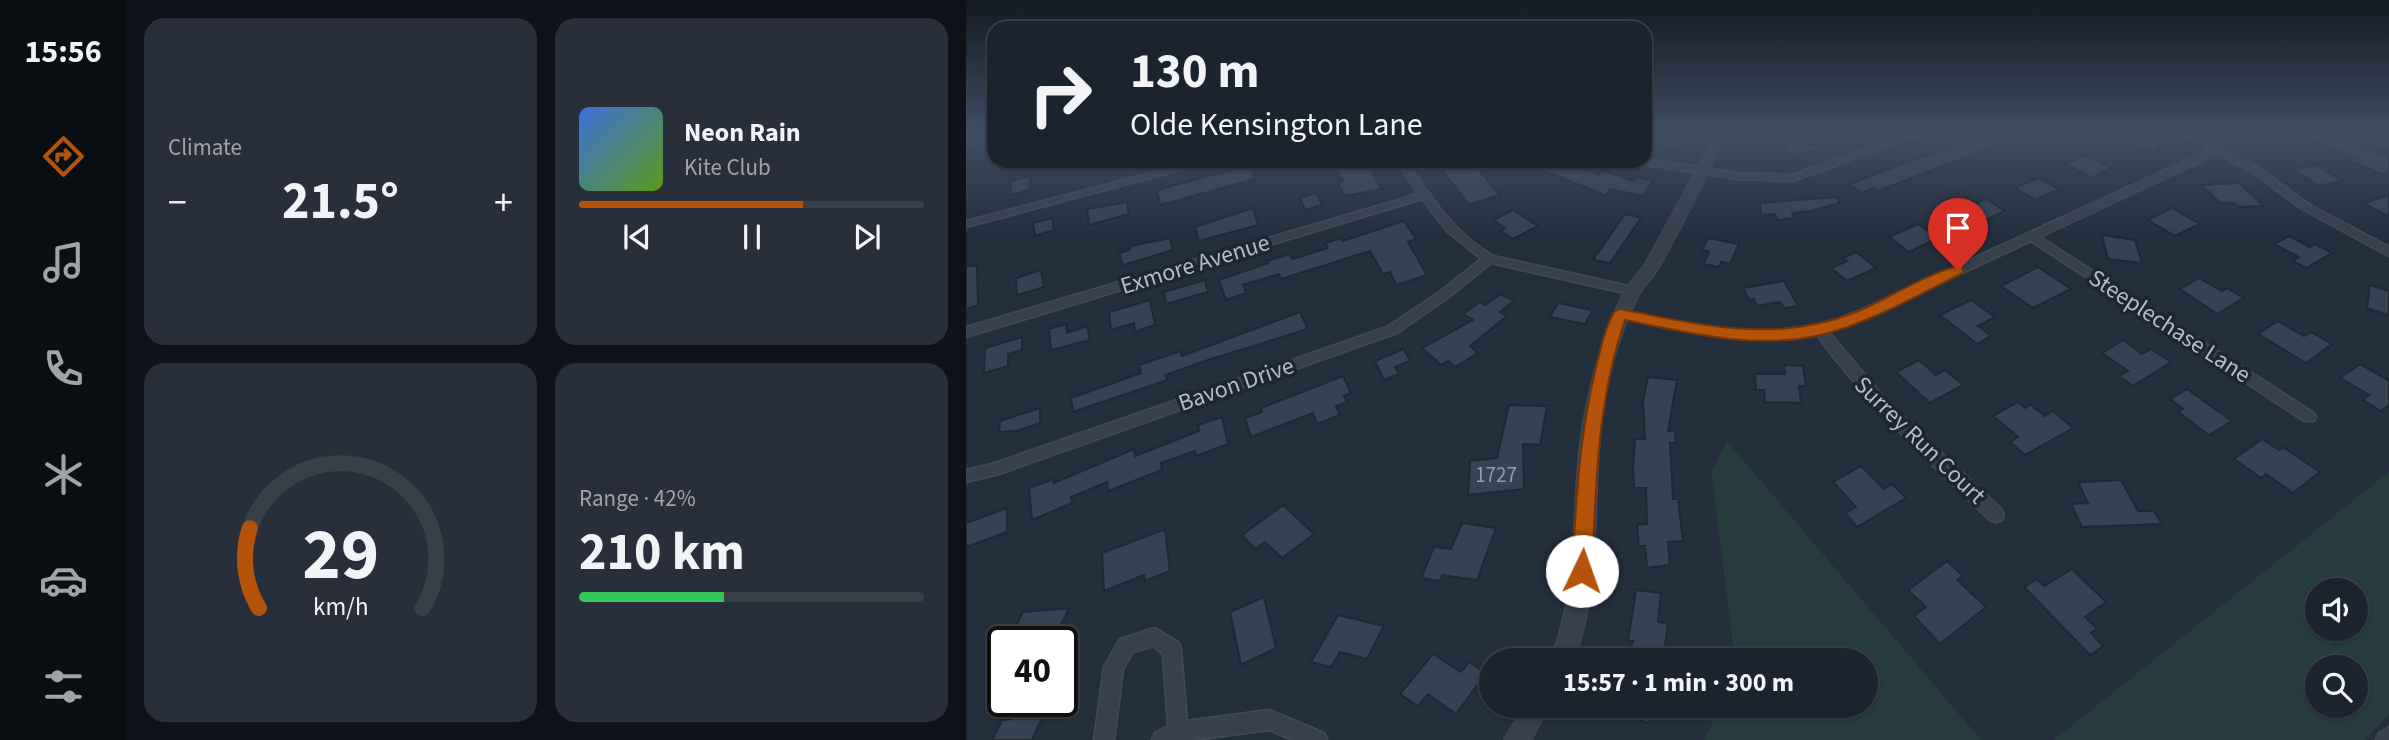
<!DOCTYPE html>
<html lang="en">
<head>
<meta charset="utf-8">
<style>
	body { margin:0; font-family:"Source Sans 3",sans-serif; background:#282f3a; color:#f1f3f6; height:100vh; display:flex; flex-direction:column; font-size:26px; white-space:nowrap }
	* { box-sizing:border-box; margin:0 }
	p { font-size:23px; color:#a0a4aa }
	.icon { flex:none; width:38px; height:38px; fill:none; stroke:currentColor; stroke-width:2; stroke-linecap:round; stroke-linejoin:round }
	.map { position:relative; flex:1; overflow:hidden }
	.panel { display:flex; flex-direction:column; gap:18px; padding:18px; background:#0f1319; width:840px }
	.panel>* { flex:none }
	.banner { position:absolute; left:21px; top:21px; width:665px; height:147px; border-radius:21px; box-shadow:0 2px 5px #0004,0 0 0 2px #39404a; background:#1b232e; color:#f1f3f6; overflow:hidden }
	.tools { position:absolute; left:1339px; top:578px; display:grid; gap:14px }
	.tools a { display:grid; place-items:center; width:63px; height:63px; border-radius:50%; background:#1b232e; box-shadow:0 2px 5px #0004,0 0 0 2px #39404a; font-size:35px }
	.speed { position:absolute; left:21px; top:626px; display:flex; gap:14px; font-size:35px; font-weight:700; text-align:center }
	.speed>* { display:grid; place-content:center; width:91px; height:91px; border-radius:50%; background:#1b232e; box-shadow:0 2px 5px #0004,0 0 0 2px #39404a; line-height:1 }
	.speed .limit { border:4px solid #111; border-radius:10px; background:#fff; color:#111 }
	.pin { position:absolute; display:grid; place-items:center; width:60px; height:60px; color:#fff; margin:-72px -30px; border-radius:50% 50% 50% 0; rotate:-45deg; box-shadow:0 0 7px #0007 }
	.pin .icon { rotate:45deg }
	.me { position:absolute; width:77px; margin:-38px; rotate:3deg; stroke-linejoin:round; filter:drop-shadow(0 0 5px #0008) }
	.turn { display:flex; align-items:center; gap:24px; height:147px; padding:0 28px; font-size:32px }
	.turn .icon { width:91px; height:91px; stroke-width:2.5 }
	.turn b { display:block; font-size:49px; line-height:60px }
	.big { font-size:52px; font-weight:700; line-height:1.1 }
	.panel .card { flex:1; display:flex; flex-direction:column; justify-content:center; gap:10px; min-width:0; padding:0 24px; border-radius:21px; background:#282f3a }
	.panel .dial { align-items:center; gap:0 }
	.dial svg { height:182px; overflow:visible; fill:none; stroke:#39404a; stroke-width:7; stroke-linecap:round; text-anchor:middle }
	.dial text { fill:#f1f3f6; stroke:none }
	.song { display:flex; align-items:center; gap:21px }
	.cover { width:84px; height:84px; border-radius:10px; background:linear-gradient(135deg,hsl(220 70% 55%),hsl(90 70% 35%)) }
	.played { height:7px; border-radius:4px; background:linear-gradient(90deg,#b45309 65%,#39404a 65%) }
	.keys { display:flex; justify-content:space-around; direction:ltr }
	.heat { display:flex; justify-content:space-between; align-items:center; font-size:38px; direction:ltr }
	.charge { height:10px; border-radius:5px; background:linear-gradient(90deg,#34c759 42%,#39404a 0) }
	.panel .tiles { flex:1; display:grid; gap:18px; grid-template-columns:repeat(2,1fr) }
	.trip { position:absolute; left:513px; top:648px; width:399px; height:70px; border-radius:35px; background:#1b232e; box-shadow:0 2px 5px #0004,0 0 0 2px #39404a; font-weight:700; line-height:70px; text-align:center }
	main { display:flex; flex:1; min-height:0 }
	.tab-bar { display:flex; flex-direction:column; width:126px; justify-content:space-around; align-items:center; background:#0b0e12; color:#a0a4aa }
	.tab-bar .icon { width:49px; height:49px }
	.tab-bar .current { color:#b45309 }
	.tab-bar b { font-size:32px; color:#f1f3f6 }
	.map>svg:first-child { display:block }
	.green { fill:#263c3f; fill-rule:evenodd }
	.building { fill:#364354; stroke:#1f2835; stroke-width:2 }
	.lines { fill:none; stroke-linecap:round; stroke-linejoin:round }
	.minor-casing { stroke:#414a57; stroke-width:3 }
	.tertiary-casing { stroke:#414a57; stroke-width:2 }
	.minor { fill:#38414e; fill-rule:evenodd }
	.tertiary { fill:#38414e; fill-rule:evenodd }
	.route { fill:#b45309; stroke:#753606; stroke-width:2 }
	.labels { text-anchor:middle; stroke-width:7; stroke-linejoin:round; paint-order:stroke }
	.number-label { font-size:21px; fill:#929caa }
	.street-label { font-size:24px; fill:#b4bcc9; stroke:#1d2633 }
</style>
</head>
<body>
<main>
<nav class="tab-bar">
<b>15:56</b>
<svg class="icon current" aria-label="directions" viewBox="0 0 24 24"><path d="M12 3l9 9-9 9-9-9zM9 14v-3h6M13 9l2 2-2 2"/></svg>
<svg class="icon" aria-label="music" viewBox="0 0 24 24"><path d="M9 18V5l10-2v13"/><circle cx="6" cy="18" r="3"/><circle cx="16" cy="16" r="3"/></svg>
<svg class="icon" aria-label="phone" viewBox="0 0 24 24"><path d="M5 4h4l2 5-3 2q2 4 5 5l2-3 5 2v4C11 20 4 13 5 4z"/></svg>
<svg class="icon" aria-label="climate" viewBox="0 0 24 24"><path d="M12 3v18M4 7l16 10M4 17L20 7"/></svg>
<svg class="icon" aria-label="car" viewBox="0 0 24 24"><path d="M5 17H2v-5l4-1 3-4h7l3 4 3 1v5h-3M9 17h6M6 11h13"/><circle cx="7" cy="17" r="2"/><circle cx="17" cy="17" r="2"/></svg>
<svg class="icon" aria-label="filters" viewBox="0 0 24 24"><path d="M4 7h16M4 17h16"/><circle cx="9" cy="7" r="2"/><circle cx="15" cy="17" r="2"/></svg>
</nav>
<section class="panel">
<div class="tiles">
<div class="card"><p>Climate</p>
<div class="heat"><a>−</a><b class="big">21.5°</b><a>+</a></div>
</div>
<div class="card">
<div class="song"><i class="cover"></i><div><b>Neon Rain</b><p>Kite Club</p></div></div>
<div class="played"></div>
<div class="keys"><svg class="icon" aria-label="previous" viewBox="0 0 24 24"><path d="M18 5L8 12l10 7zM5 5v14"/></svg><svg class="icon" aria-label="pause" viewBox="0 0 24 24"><path d="M8 5v14M16 5v14"/></svg><svg class="icon" aria-label="next" viewBox="0 0 24 24"><path d="M6 5l10 7-10 7zM19 5v14"/></svg></div>
</div>
<div class="card dial"><svg viewBox="0 0 100 80">
<path d="M14 69A42 42 0 1 1 86 69"/>
<path d="M14 69A42 42 0 0 1 10 34" stroke="#b45309"/>
<text x="50" y="56" font-size="32" font-weight="700">29</text>
<text x="50" y="72" font-size="11">km/h</text>
</svg></div>
<div class="card"><p>Range · 42%</p><b class="big">210 km</b><div class="charge"></div></div>
</div>
</section>
<div class="map">
<svg width="1423" height="740" viewBox="0 0 1423 740">
	<rect width="100%" height="100%" fill="#242f3e"/>
	<g class="green">
		<polygon points="761,441 1015,740 739,740 754,705 900,705 900,660 769,660 745,471"/>
		<path d="M1423,472V714L1398,740H1088ZM1351,590H1390V628H1351ZM1351,667H1390V705H1351Z"/>
	</g>
	<g class="building">
		<polygon points="709,131 727,141 708,150 690,141"/>
		<polygon points="1325,131 1358,131 1423,158 1423,173 1415,174 1380,159 1387,158"/>
		<polygon points="1022,132 1039,142 912,191 908,188 896,193 883,184"/>
		<polygon points="1163,134 1187,136 1193,152 1168,149"/>
		<polygon points="838,138 854,149 829,157 814,146"/>
		<polygon points="1120,155 1146,168 1125,178 1099,164"/>
		<polygon points="364,161 400,161 416,189 379,196 372,183 377,181"/>
		<polygon points="469,161 506,161 534,195 503,205"/>
		<polygon points="553,161 600,161 634,174 638,171 667,181 670,177 687,181 677,196 645,189 639,195"/>
		<polygon points="283,165 290,179 194,205 191,190"/>
		<polygon points="1350,165 1376,181 1353,186 1327,169"/>
		<polygon points="64,176 64,190 45,195 44,181"/>
		<polygon points="1073,178 1093,189 1069,200 1049,188"/>
		<polygon points="1273,183 1298,206 1273,207 1268,203 1254,203 1236,185"/>
		<polygon points="351,193 356,205 339,210 334,198"/>
		<polygon points="1423,195 1423,217 1398,203"/>
		<polygon points="872,197 873,203 845,211 826,213 828,218 811,220 809,214 795,215 794,203"/>
		<polygon points="1020,199 1039,211 1014,223 994,210"/>
		<polygon points="161,202 163,214 123,225 121,209"/>
		<polygon points="287,208 292,225 233,241 229,227"/>
		<polygon points="1206,208 1234,224 1209,236 1182,220"/>
		<polygon points="547,210 572,226 547,239 535,231 539,228 527,220"/>
		<polygon points="659,214 675,218 644,263 627,260"/>
		<polygon points="86,218 88,230 69,236 67,223"/>
		<polygon points="438,221 450,239 442,242 461,275 430,285 424,272 417,274 404,251 315,279 313,274 277,285 280,293 260,300 253,280 302,263 301,261 324,254 326,259 362,248 359,243 375,238 376,241"/>
		<polygon points="952,224 972,238 943,252 923,237"/>
		<polygon points="1136,235 1169,240 1176,263 1142,259"/>
		<polygon points="1323,236 1344,247 1349,244 1366,253 1340,268 1327,261 1333,257 1308,244"/>
		<polygon points="204,238 207,250 157,265 153,253 164,250 164,246"/>
		<polygon points="742,238 773,244 764,264 755,262 753,267 737,264 743,252 736,250"/>
		<polygon points="890,252 910,268 881,281 865,268 881,261 877,258"/>
		<polygon points="0,266 11,266 12,305 0,309"/>
		<polygon points="1072,267 1105,289 1067,308 1035,286"/>
		<polygon points="75,270 78,287 51,295 50,278"/>
		<polygon points="1233,278 1256,291 1261,288 1278,298 1251,314 1214,289"/>
		<polygon points="239,280 242,292 200,304 198,292"/>
		<polygon points="818,281 832,306 818,308 814,302 791,306 788,299 783,300 777,288"/>
		<polygon points="1404,285 1423,291 1423,315 1401,308"/>
		<polygon points="535,294 548,301 534,312 541,316 504,346 512,353 489,367 482,361 475,365 456,348 507,320 497,314 514,302 519,305"/>
		<polygon points="184,300 189,325 169,332 168,323 145,330 143,312"/>
		<polygon points="1005,300 1029,317 1012,326 1025,336 1011,344 974,315"/>
		<polygon points="592,303 627,310 619,324 584,317"/>
		<polygon points="334,312 342,329 239,361 199,375 201,380 107,412 105,398 175,373 173,365 214,351 216,356"/>
		<polygon points="1312,321 1338,336 1345,332 1366,344 1340,363 1292,334"/>
		<polygon points="100,324 101,333 121,326 124,340 85,350 83,329"/>
		<polygon points="56,337 56,350 42,354 42,366 18,373 19,348"/>
		<polygon points="1157,340 1176,354 1185,349 1205,362 1167,386 1153,376 1162,371 1136,353"/>
		<polygon points="438,349 444,361 429,367 433,374 418,380 409,361"/>
		<polygon points="953,360 970,375 979,370 997,385 964,403 930,372"/>
		<polygon points="1394,364 1423,381 1423,405 1415,411 1397,400 1403,395 1374,378"/>
		<polygon points="818,365 837,366 840,386 833,386 835,403 799,402 798,390 790,390 789,374 819,374"/>
		<polygon points="377,376 385,393 378,396 381,402 370,406 374,415 351,424 347,413 285,437 279,418 296,412 295,408"/>
		<polygon points="682,377 711,380 702,431 709,430 710,443 704,443 707,499 712,499 717,541 702,542 704,565 681,568 679,546 673,546 671,525 681,524 680,488 668,488 667,468 669,439 679,439 677,401"/>
		<polygon points="1221,389 1266,421 1243,435 1212,412 1217,409 1204,399"/>
		<polygon points="1052,402 1059,408 1064,404 1079,416 1087,411 1107,428 1059,455 1044,442 1052,437 1027,416"/>
		<polygon points="543,405 581,406 574,445 557,444 558,489 502,495 504,461 531,458"/>
		<polygon points="74,408 74,423 50,431 33,432 34,421"/>
		<polygon points="256,417 262,444 230,456 229,451 195,463 196,470 142,491 141,482 105,497 106,503 66,520 63,488 88,479 88,483 168,449 169,456 233,431 232,425"/>
		<polygon points="1296,439 1313,450 1317,447 1354,472 1327,493 1300,474 1295,478 1268,459"/>
		<polygon points="895,466 918,489 926,484 940,498 891,527 879,513 890,507 867,482"/>
		<polygon points="1155,480 1172,511 1188,511 1196,524 1116,527 1105,504 1122,503 1112,482"/>
		<polygon points="317,505 348,534 316,558 299,542 289,549 276,535"/>
		<polygon points="41,508 41,532 0,547 0,523"/>
		<polygon points="496,523 530,528 511,580 476,575 474,581 455,578 468,547 485,549"/>
		<polygon points="199,529 204,571 179,581 178,575 138,591 136,553"/>
		<polygon points="981,561 997,576 991,580 1020,607 974,644 948,616 960,607 942,590"/>
		<polygon points="1106,569 1140,602 1119,617 1131,629 1125,633 1137,646 1124,655 1058,587 1071,579 1078,586"/>
		<polygon points="670,590 695,593 692,622 702,624 697,660 660,660 667,641 662,641"/>
		<polygon points="298,597 310,648 275,665 264,612"/>
		<polygon points="103,608 87,642 42,642 57,612"/>
		<polygon points="372,615 418,626 401,659 374,652 365,667 345,662"/>
		<polygon points="467,654 495,672 503,662 520,673 490,714 462,694 452,706 434,694"/>
		<polygon points="83,703 66,740 26,740 36,720 46,719 53,706"/>
		<polygon points="636,705 688,705 683,723 635,708"/>
	</g>
	<g class="lines">
		<g class="minor-casing">
			<g id="minor">
				<polygon points="950,131 964,131 827,181 771,179 674,164 669,161 679,161 679,159 771,173 826,175"/>
				<path d="M1210,131H1223L1292,167L1344,205L1423,247V256L1336,209L1284,171L1251,154L1074,237L1348,413L1350,417L1348,421H1338L1065,241L900,318L863,332L920,400L1036,510L1038,515L1036,520L1030,522L1024,520C962,462 901,404 851,335C784,347 720,332 654,318L647,314L654,310C718,323 789,343 854,325C867,322 878,316 890,312L1243,150Z"/>
				<polygon points="1388,131 1401,131 1423,140 1423,147"/>
				<polygon points="28,134 28,140 0,146 0,140"/>
				<polygon points="231,161 248,161 0,227 0,221"/>
				<path d="M430,161H440C465,197 488,233 527,256L667,287L673,291L667,295L525,263L483,297L431,333L33,474L0,482V470L26,464L421,327L475,291L515,259L481,231L456,199L0,337V327L452,194Z"/>
				<polygon points="189,628 213,643 215,649 221,721 303,710 358,733 361,740 327,740 303,730 228,740 186,740 189,733 202,726 197,654 187,646 167,652 157,669 148,740 128,740 138,667 154,639"/>
				<polygon points="1423,727 1423,740 1410,740 1413,733"/>
			</g>
		</g>
		<g class="tertiary-casing">
			<g id="tertiary">
				<path d="M751,131H763C740,177 718,224 692,269C687,278 678,285 673,295C655,329 644,368 638,406C624,491 639,579 608,660H584C618,577 601,489 621,403C629,364 640,328 658,292C664,281 674,273 680,262C704,219 727,175 751,131Z"/>
				<polygon points="558,705 584,705 565,740 538,740"/>
			</g>
		</g>
		<use href="#minor" class="minor"/>
		<use href="#tertiary" class="tertiary"/>
	</g>
	<linearGradient id="sky" x2="0" y2="1"><stop stop-color="#141a22"/><stop offset="0.56" stop-color="#3f4d63"/><stop offset="1" stop-color="#3f4d63" stop-opacity="0"/></linearGradient>
	<rect width="1423" height="235" fill="url(#sky)"/>
	<path class="route" d="M992,266L997,267V273C952,295 904,323 855,335C789,350 724,333 659,320C631,401 630,486 626,571L623,577L616,580L609,577L606,571C610,504 613,438 629,372C634,352 638,329 649,311L654,309C735,325 810,344 890,312C924,298 957,275 992,266Z"/>
	<g class="labels">
		<g class="number-label">
			<text x="530" y="482">1727</text>
		</g>
		<g class="street-label">
			<text transform="translate(229 264) rotate(-17)" y="8">Exmore Avenue</text>
			<text transform="translate(1204 326) rotate(33)" y="8">Steeplechase Lane</text>
			<text transform="translate(270 384) rotate(-19)" y="8">Bavon Drive</text>
			<text transform="translate(954 440) rotate(44)" y="8">Surrey Run Court</text>
		</g>
	</g>
</svg>
<div class="tools">
<a><svg class="icon" aria-label="sound" viewBox="0 0 24 24"><path d="M4 9h4l5-4v14l-5-4H4zM17 9q2 3 0 6"/></svg></a>
<a><svg class="icon" aria-label="search" viewBox="0 0 24 24"><circle cx="10" cy="10" r="6"/><path d="M15 15l6 6"/></svg></a>
</div>
<div class="speed"><div class="limit">40</div></div>
<div class="pin" style="left:992px;top:270px;background:#d93025"><svg class="icon" aria-label="arrive" viewBox="0 0 24 24"><path d="M6 21V4h12l-3 4 3 4H6"/></svg></div>
<svg class="me" style="left:616px;top:571px" viewBox="-20 -20 40 40"><circle r="19" fill="#fff"/><path d="M0-13L10 11 0 6-10 11z" fill="#b45309"/></svg>
<div class="trip">15:57 · 1 min · 300 m</div>
<div class="banner">
<div class="turn"><svg class="icon" aria-label="right" viewBox="0 0 24 24"><path d="M7 20v-9h11M14 6l5 5-5 5"/></svg><div><b>130 m</b>Olde Kensington Lane</div></div>
</div>
</div>
</main>
</body>
</html>
